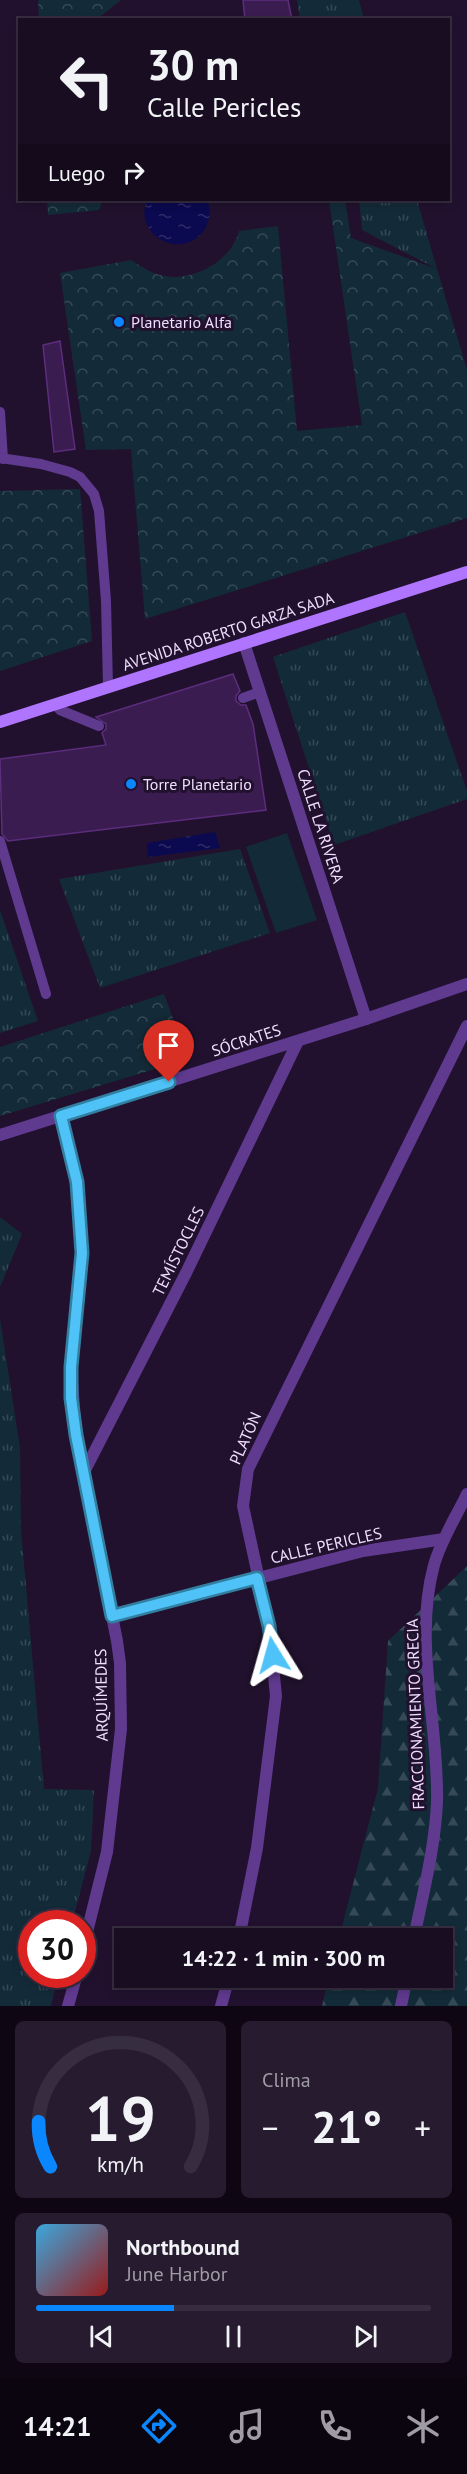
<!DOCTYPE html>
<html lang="es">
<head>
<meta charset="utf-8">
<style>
	body { margin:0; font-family:"PT Sans",sans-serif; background:#261b2f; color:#f1f3f6; height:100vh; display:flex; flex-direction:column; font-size:22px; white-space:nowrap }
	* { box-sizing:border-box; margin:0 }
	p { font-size:20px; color:#9f9ca5 }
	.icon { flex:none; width:33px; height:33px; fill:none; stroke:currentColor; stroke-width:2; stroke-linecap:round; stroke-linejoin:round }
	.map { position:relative; height:2006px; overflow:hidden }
	.panel { display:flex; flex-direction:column; gap:15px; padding:15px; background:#0e0713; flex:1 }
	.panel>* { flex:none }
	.banner { position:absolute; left:18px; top:18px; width:432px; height:183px; border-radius:0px; box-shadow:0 3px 9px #0003,0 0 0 2px #372d40; background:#190d22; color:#f1f3f6; overflow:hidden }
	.speed { position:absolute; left:18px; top:1910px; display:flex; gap:12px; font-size:30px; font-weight:700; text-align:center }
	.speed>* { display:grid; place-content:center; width:78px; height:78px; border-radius:50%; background:#190d22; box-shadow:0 3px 9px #0003,0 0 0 2px #372d40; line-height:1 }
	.speed .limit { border:9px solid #d22; background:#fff; color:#111 }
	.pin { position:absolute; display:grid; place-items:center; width:51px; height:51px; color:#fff; margin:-62px -26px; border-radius:50% 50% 50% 0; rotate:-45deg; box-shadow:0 0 6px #0007 }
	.pin .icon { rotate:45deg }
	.me { position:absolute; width:66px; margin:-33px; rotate:352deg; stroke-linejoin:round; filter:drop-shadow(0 0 4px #0008) }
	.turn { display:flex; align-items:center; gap:21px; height:126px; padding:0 30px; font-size:27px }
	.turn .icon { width:78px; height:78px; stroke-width:2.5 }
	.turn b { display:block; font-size:42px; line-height:51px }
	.then { display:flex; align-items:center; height:57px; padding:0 30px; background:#0003; gap:12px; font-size:22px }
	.big { font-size:45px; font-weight:800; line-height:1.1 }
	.panel .widget { flex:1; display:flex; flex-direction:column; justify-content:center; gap:9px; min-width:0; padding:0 21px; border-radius:9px; background:#261b2f }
	.panel .dial { align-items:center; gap:0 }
	.dial svg { height:156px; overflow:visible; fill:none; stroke:#372d40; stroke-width:7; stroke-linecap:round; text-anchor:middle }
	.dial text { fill:#f1f3f6; stroke:none }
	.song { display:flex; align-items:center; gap:18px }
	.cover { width:72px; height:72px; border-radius:9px; background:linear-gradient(135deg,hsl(200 70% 55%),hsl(0 70% 35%)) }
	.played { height:6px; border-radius:3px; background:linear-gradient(90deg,#0a86ff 35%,#372d40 35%) }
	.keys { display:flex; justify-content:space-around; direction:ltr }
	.heat { display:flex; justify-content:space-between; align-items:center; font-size:33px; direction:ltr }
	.panel .tiles { flex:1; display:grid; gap:15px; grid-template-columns:1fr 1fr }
	.widget:last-child { grid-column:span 2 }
	.trip { position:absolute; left:114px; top:1928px; width:339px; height:60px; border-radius:0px; background:#190d22; box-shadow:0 3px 9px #0003,0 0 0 2px #372d40; font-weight:800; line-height:60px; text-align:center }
	.menu { display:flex; height:96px; justify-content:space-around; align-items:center; background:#0a050e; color:#9f9ca5 }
	.menu .icon { width:42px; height:42px }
	.menu .selected { color:#0a86ff }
	.menu b { font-size:27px; color:#f1f3f6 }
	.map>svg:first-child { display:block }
	.grass { fill:url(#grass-tufts) }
	.forest { fill:url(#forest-firs) }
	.park { fill:url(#park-crowns) }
	.pitch { fill:#132b38 }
	.water { fill:url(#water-ripples) }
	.building { fill:#3b1c50; stroke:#5c2d7d; stroke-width:1.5 }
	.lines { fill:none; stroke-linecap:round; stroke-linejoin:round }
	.lane { stroke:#5f3a8f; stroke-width:10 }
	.street { stroke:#5f3a8f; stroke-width:12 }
	.secondary { stroke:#af75ff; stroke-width:12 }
	.route-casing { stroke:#337fa1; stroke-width:15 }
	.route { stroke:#4fc3f7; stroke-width:10 }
	.poi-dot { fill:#0a86ff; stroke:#21112e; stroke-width:2 }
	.labels { text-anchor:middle; stroke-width:6; stroke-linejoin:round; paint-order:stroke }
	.poi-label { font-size:16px; fill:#efdeff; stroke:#21112e; text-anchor:start }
	.street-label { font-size:16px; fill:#efdeff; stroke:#21112e }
</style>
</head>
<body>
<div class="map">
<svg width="467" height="2006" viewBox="0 0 467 2006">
	<defs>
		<pattern id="grass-tufts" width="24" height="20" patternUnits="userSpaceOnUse" patternTransform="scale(1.5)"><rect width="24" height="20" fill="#132b38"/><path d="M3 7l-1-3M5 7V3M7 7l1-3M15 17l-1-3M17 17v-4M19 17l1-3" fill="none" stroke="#364956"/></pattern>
		<pattern id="forest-firs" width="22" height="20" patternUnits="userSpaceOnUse" patternTransform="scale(1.5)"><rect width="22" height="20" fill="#132b38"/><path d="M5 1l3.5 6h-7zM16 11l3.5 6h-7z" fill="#364956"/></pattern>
		<pattern id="park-crowns" width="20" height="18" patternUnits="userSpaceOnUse" patternTransform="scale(1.5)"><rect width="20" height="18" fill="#132b38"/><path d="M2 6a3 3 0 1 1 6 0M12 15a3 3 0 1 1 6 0" fill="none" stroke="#364956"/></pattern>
		<pattern id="water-ripples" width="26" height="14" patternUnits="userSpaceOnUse" patternTransform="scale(1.5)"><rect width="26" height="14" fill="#0b094f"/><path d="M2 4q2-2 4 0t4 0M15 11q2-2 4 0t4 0" fill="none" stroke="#2f2c69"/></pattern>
	</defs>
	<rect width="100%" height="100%" fill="#21112e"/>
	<g class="grass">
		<polygon points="297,0 359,0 364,19 300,19"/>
		<polygon points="359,200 417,200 437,269 362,230"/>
		<polygon points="405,612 467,791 467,799 334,845 273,657"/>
		<polygon points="240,849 270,933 100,988 59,879"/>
		<polygon points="0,910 38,1021 0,1033"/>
		<polygon points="0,1217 22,1234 0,1287"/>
		<polygon points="0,1319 20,1448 21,1530 44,1789 94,1790 91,1851 72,1923 32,1923 32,1974 59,1974 51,2006 0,2006"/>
	</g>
	<polygon class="forest" points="467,1566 467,2006 322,2006 329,1977 442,1977 442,1938 339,1938 378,1788 388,1641"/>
	<g class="park">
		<polygon points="38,0 121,0 97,19 39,20"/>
		<polygon points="47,200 103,200 99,210 48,215"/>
		<path d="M329,200H345L351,238L437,269L467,370V518L145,619L131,449L86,450L60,273L131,260C142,267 152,274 165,276C194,282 232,260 239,231L278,226L297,431L362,425Z"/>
		<polygon points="80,489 92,641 0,671 0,491"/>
		<polygon points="164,994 188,1059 0,1116 0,1047"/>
	</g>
	<polygon class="pitch" points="287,833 317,920 276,933 246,847"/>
	<g class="water">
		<path d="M147,200H207C211,209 210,218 206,227C186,263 132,237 147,200Z"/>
		<polygon points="215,832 220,848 148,857 147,843"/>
	</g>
	<g class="building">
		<polygon points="243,0 288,0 292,20 245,20"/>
		<polygon points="60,341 75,449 54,452 43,345"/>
		<polygon points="233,674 240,691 236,696 236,701 241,705 246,705 253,724 266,810 8,841 2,834 0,759 106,745 102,733 106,729 106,724 96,717"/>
	</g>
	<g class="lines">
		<g class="lane">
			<polyline points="0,412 3,459"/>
			<polyline points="0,458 41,464 70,472 80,477 94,494 99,511 106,601 108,687"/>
			<polyline points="243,698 260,692"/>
			<polyline points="55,704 60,710 99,726"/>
			<polyline points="0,841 46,994"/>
		</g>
		<g class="street">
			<polyline points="244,643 366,1019"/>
			<polyline points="61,1116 72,1157 80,1214 82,1253 71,1367 76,1435 117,1641 120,1663 121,1729 107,1852 82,1952"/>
			<polyline points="0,1135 366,1019 467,984"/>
			<polyline points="83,1474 186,1273 298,1041"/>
			<polyline points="112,1616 363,1551 444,1539"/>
			<polyline points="239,1938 257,1848 276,1696 269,1626 243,1506 248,1469 467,1026"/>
			<path d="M414,1938C423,1893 435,1848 437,1802C439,1724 413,1642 434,1565C441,1540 456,1517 467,1494"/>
			<polyline points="68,2006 77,1974"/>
			<polyline points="221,2006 229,1977"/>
			<polyline points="401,2006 407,1977"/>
		</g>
		<polyline class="secondary" points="0,722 467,572"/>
	</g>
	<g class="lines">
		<g class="route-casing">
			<polyline id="route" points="169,1082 61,1116 77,1182 82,1253 71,1367 71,1398 76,1435 112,1616 257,1578 269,1626 273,1655"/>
		</g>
		<use href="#route" class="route"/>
	</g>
	<g class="poi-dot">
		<circle cx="119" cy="322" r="6"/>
		<circle cx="131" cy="784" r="6"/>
	</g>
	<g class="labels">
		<g class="poi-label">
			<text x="131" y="328">Planetario Alfa</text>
			<text x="143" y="790">Torre Planetario</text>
		</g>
		<g class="street-label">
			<text transform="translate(228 631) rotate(-18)" y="6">AVENIDA ROBERTO GARZA SADA</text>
			<text transform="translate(321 826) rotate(72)" y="6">CALLE LA RIVERA</text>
			<text transform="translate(246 1040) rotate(-18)" y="6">SÓCRATES</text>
			<text transform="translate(178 1251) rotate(-64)" y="6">TEMÍSTOCLES</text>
			<text transform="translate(245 1438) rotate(-66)" y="6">PLATÓN</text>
			<text transform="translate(326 1545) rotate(-13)" y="6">CALLE PERICLES</text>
			<text transform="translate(101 1695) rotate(-91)" y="6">ARQUÍMEDES</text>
			<text transform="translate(415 1714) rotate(-92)" y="6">FRACCIONAMIENTO GRECIA</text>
		</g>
	</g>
</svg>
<div class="speed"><div class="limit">30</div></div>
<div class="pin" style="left:169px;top:1082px;background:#d93025"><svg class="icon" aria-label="arrive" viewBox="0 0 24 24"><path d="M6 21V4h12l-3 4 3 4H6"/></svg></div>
<svg class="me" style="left:273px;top:1655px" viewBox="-20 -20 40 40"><path d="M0-17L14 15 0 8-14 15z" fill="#4fc3f7" stroke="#fff" stroke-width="4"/></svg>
<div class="trip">14:22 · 1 min · 300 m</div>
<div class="banner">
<div class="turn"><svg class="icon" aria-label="left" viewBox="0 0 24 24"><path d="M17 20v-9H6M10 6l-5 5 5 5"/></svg><div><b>30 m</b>Calle Pericles</div></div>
<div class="then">Luego<svg class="icon" aria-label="right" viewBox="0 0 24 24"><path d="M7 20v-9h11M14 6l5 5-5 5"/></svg></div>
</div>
</div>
<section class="panel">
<div class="tiles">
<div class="widget dial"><svg viewBox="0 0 100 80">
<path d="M14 69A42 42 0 1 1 86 69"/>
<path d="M14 69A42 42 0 0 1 8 46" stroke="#0a86ff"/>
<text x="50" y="56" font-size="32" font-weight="700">19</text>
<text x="50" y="72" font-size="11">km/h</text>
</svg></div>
<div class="widget"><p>Clima</p>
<div class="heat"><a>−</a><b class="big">21°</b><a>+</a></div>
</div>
<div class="widget">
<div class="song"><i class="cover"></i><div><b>Northbound</b><p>June Harbor</p></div></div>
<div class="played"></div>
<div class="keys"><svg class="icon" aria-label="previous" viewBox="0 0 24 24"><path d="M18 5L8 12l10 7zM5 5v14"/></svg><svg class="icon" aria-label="pause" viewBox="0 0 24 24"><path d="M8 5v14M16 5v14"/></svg><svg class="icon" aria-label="next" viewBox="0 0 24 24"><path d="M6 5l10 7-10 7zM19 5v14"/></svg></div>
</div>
</div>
</section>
<nav class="menu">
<b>14:21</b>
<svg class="icon selected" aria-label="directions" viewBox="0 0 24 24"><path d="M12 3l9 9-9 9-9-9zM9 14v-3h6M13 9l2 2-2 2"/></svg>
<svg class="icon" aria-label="music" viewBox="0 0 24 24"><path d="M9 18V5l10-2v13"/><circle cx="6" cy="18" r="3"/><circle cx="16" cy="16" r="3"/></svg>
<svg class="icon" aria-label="phone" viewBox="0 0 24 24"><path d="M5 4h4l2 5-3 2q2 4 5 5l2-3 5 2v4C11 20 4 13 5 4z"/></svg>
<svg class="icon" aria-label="climate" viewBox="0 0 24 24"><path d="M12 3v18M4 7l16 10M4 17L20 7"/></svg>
</nav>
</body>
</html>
